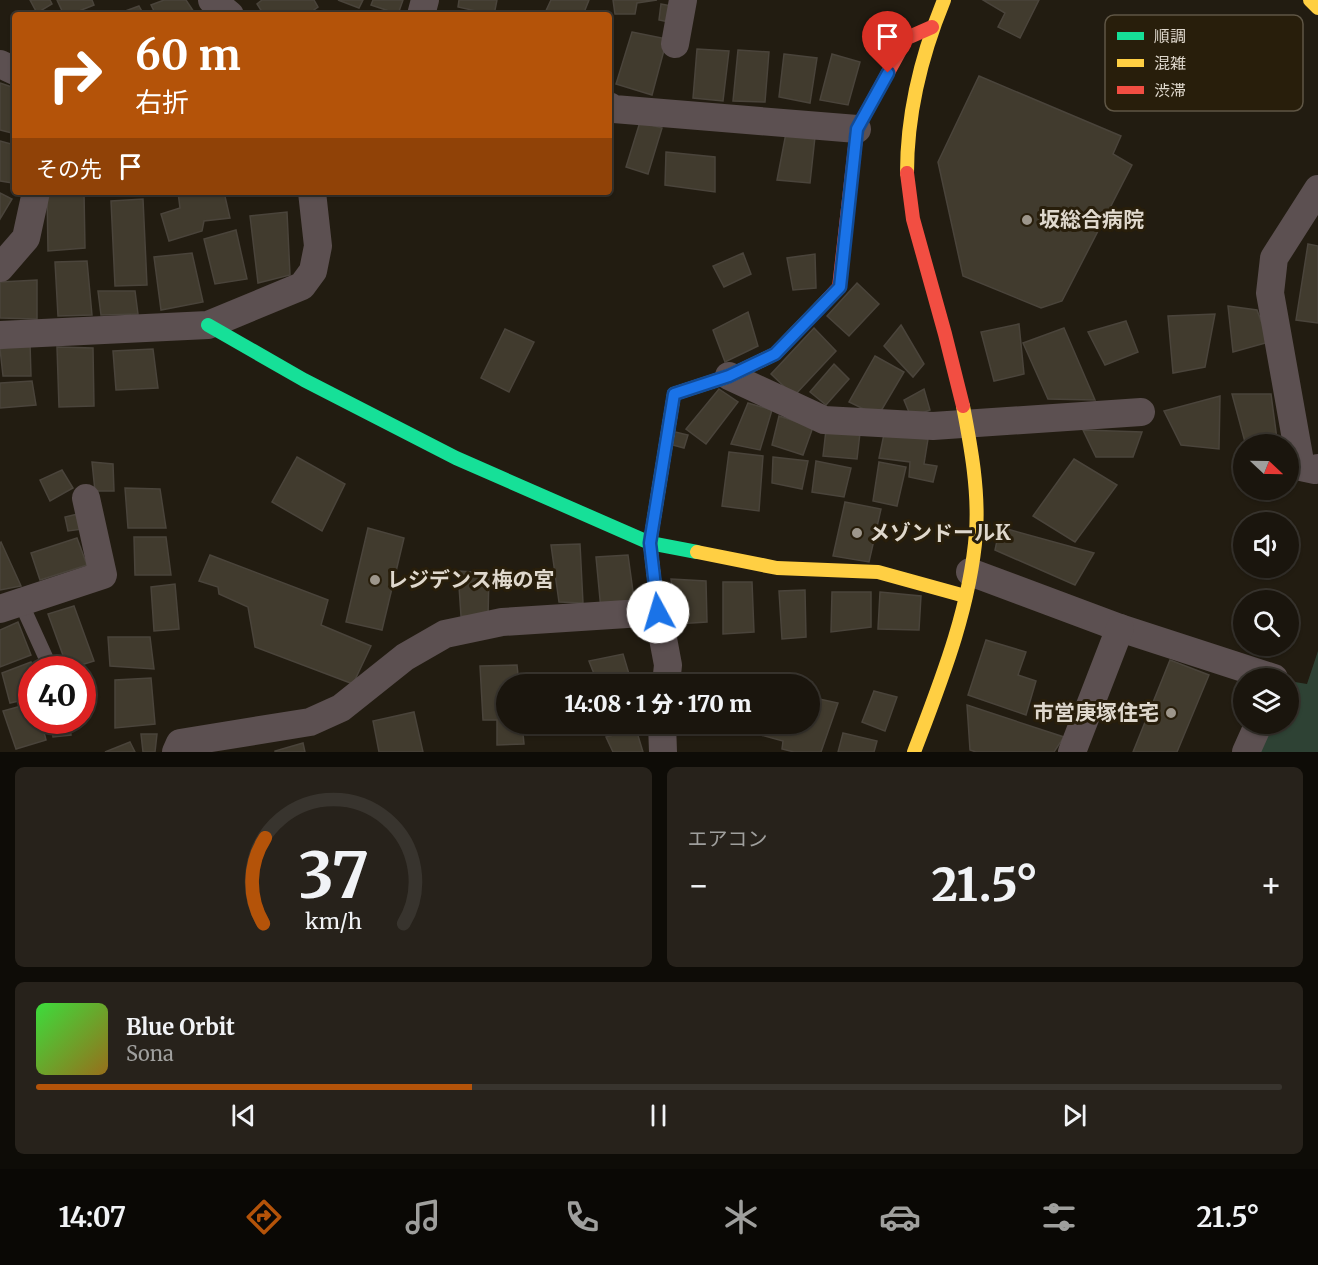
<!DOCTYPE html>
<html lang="ja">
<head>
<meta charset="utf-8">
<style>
	body { margin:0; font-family:Merriweather,"Noto Sans JP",serif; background:#27221b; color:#f1f3f6; height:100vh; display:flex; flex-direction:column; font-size:22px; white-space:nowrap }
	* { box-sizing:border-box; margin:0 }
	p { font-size:20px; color:#9f9f9d }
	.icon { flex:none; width:33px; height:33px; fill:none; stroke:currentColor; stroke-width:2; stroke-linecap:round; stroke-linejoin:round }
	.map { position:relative; height:752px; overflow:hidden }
	.drawer { display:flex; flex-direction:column; gap:15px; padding:15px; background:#0e0c07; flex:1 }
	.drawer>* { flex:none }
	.banner { position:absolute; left:12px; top:12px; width:600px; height:183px; border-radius:6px; box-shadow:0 2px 4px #0004,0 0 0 2px #38342e; background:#b45309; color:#fff; overflow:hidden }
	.needle { width:39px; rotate:112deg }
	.controls { position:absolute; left:1233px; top:434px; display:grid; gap:12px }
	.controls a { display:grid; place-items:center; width:66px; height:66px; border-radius:50%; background:#1a150d; box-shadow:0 2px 4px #0004,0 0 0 2px #38342e; font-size:30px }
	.speed { position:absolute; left:18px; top:656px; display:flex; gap:12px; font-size:30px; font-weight:700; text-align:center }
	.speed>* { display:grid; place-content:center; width:78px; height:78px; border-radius:50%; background:#1a150d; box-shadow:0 2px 4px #0004,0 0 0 2px #38342e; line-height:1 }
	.speed .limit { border:9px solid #d22; background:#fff; color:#111 }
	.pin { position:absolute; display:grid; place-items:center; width:51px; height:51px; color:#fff; margin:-62px -26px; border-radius:50% 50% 50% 0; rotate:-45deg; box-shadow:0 0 6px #0007 }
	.pin .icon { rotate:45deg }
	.me { position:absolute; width:66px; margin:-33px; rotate:354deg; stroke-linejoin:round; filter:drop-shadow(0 0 4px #0008) }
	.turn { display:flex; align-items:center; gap:21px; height:126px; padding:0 24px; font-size:27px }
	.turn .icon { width:78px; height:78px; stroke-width:2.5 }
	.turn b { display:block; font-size:42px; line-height:51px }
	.then { display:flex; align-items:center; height:57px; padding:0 24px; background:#0003; gap:12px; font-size:22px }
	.big { font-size:45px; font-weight:800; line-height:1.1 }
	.drawer .widget { flex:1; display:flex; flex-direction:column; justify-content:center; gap:9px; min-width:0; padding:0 21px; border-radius:9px; background:#27221b }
	.drawer .dial { align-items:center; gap:0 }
	.dial svg { height:156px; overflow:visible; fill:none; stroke:#38342e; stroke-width:7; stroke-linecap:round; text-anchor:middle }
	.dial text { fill:#f1f3f6; stroke:none }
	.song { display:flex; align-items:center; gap:18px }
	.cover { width:72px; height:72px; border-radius:9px; background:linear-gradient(135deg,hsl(120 70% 55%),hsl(40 70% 35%)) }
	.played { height:6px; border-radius:3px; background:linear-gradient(90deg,#b45309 35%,#38342e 35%) }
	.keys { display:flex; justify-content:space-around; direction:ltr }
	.heat { display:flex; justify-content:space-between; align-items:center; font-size:33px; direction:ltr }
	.drawer .tiles { flex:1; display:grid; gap:15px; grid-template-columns:1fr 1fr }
	.widget:last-child { grid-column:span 2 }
	.trip { position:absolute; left:496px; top:674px; width:324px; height:60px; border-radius:30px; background:#1a150d; box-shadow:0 2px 4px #0004,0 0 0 2px #38342e; font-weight:800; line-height:60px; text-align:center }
	.tabs { display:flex; height:96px; justify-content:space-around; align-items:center; background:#0a0805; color:#9f9f9d }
	.tabs .icon { width:42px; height:42px }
	.tabs .on { color:#b45309 }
	.tabs b { font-size:27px; color:#f1f3f6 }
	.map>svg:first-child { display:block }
	.green { fill:#2e4234 }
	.building { fill:#413b2e; stroke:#4a443b; stroke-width:1.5 }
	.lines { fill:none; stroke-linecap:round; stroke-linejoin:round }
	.lane { stroke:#5c5051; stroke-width:15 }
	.street { stroke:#5c5051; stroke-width:28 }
	.fast { stroke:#16e098; stroke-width:14 }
	.slow { stroke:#ffcf43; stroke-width:14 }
	.jam { stroke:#f24e42; stroke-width:14 }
	.route-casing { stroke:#114b97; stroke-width:15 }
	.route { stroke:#1a73e8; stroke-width:10 }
	.poi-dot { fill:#9d968b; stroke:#281e0b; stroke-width:2 }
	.labels { text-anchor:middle; stroke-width:6; stroke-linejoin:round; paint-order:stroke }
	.poi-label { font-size:21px; font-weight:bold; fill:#dfd8cd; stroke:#281e0b; text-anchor:start }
	.key { fill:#281e0b; stroke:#5f5645; stroke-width:1.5 }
	.key-label { font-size:16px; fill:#dfd8cd }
</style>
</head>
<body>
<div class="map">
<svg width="1318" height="752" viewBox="0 0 1318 752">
	<rect width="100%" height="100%" fill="#221c11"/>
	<polygon class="green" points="1318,651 1318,752 1249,752 1261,723 1288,723 1289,681 1307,684"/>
	<g class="building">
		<polygon points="30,0 50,0 52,4 37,13"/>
		<polygon points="57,0 92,0 94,5 69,15 64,15"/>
		<polygon points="164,0 186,0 196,15 156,15 151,5"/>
		<polygon points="262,0 314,0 318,7 307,15 264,15 257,4"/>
		<polygon points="338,0 363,0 359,8"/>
		<polygon points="373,0 403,0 398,14 371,5"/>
		<polygon points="459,0 497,0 494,15 458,7"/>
		<polygon points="551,0 589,0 583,15 544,15"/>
		<polygon points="613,0 657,0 637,3 635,14 615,14"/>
		<polygon points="983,0 1039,0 1020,38 998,27 1005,13"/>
		<polygon points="661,4 672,6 669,22 659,20"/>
		<polygon points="139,6 144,15 121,15 120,13"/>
		<polygon points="632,32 667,39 652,95 616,84"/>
		<polygon points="697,49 729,51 723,101 693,98"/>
		<polygon points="738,50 769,52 765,102 733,101"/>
		<polygon points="784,54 817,58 810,103 779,97"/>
		<polygon points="832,54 860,62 848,105 820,100"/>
		<polygon points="979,76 1121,136 1113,154 1132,165 1062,301 1041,308 963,276 938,162"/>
		<polygon points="0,83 15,88 12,133 0,130"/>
		<polygon points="640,122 662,128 648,174 626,167"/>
		<polygon points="786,133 815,137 810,183 777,180"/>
		<polygon points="0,141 15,145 15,167 12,183 0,181"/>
		<polygon points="666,152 715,157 715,192 665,185"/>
		<polygon points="47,192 84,192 85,248 48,251"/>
		<polygon points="178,192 224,192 230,218 204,221 202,231 169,241 161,214 180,208"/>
		<polygon points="0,193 12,199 0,219"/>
		<polygon points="143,199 147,285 115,286 111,201"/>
		<polygon points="287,212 290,275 258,283 250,216"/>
		<polygon points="236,230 247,279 215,284 204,239"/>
		<polygon points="1308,244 1318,246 1318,323 1296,320"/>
		<polygon points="192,253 203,302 161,310 154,257"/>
		<polygon points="743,253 751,274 724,287 713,266"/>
		<polygon points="815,254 816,288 793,290 787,258"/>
		<polygon points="87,261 92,315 58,316 55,262"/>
		<polygon points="37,280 37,319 0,318 0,282"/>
		<polygon points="857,283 879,304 849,336 827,316"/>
		<polygon points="98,291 135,291 138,314 101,315"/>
		<polygon points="1228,306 1257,310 1269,342 1233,352"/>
		<polygon points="748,312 758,346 725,362 713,330"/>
		<polygon points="1215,314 1205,367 1173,373 1168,316"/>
		<polygon points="1126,321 1138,352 1105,365 1088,332"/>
		<polygon points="1019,324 1024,374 994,381 981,332"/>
		<polygon points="901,325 924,364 913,377 884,346"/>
		<polygon points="814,328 836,351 794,396 771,374"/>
		<polygon points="1064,328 1095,400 1048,399 1023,343"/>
		<polygon points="505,329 534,342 509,392 481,378"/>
		<polygon points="30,343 31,376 3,376 0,349"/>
		<polygon points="57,347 93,348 94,406 59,407"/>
		<polygon points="153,349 158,388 116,390 113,351"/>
		<polygon points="875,356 904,372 878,416 849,402"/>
		<polygon points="834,364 849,379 826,405 810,392"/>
		<polygon points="32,381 36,405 0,408 0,383"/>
		<polygon points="719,389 738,402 706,444 686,429"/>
		<polygon points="924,389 930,410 911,417 904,400"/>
		<polygon points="1232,394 1271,394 1277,439 1245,442"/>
		<polygon points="1220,396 1219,449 1181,445 1164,411"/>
		<polygon points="748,403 772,410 760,450 731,444"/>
		<polygon points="779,416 813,427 803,455 772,445"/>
		<polygon points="826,430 860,433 857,459 823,456"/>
		<polygon points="1083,430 1142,432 1133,457 1096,457"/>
		<polygon points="671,431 688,435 684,448 669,444"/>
		<polygon points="884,434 928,439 924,464 937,466 933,482 909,477 910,462 879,458"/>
		<polygon points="729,452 763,456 759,511 722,506"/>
		<polygon points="297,457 345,484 322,531 272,502"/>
		<polygon points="773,457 808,461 802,489 772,483"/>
		<polygon points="1074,459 1117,485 1075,542 1033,516"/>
		<polygon points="816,461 851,468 844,497 812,492"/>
		<polygon points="92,462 113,464 114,491 95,491"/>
		<polygon points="879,462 906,467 897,506 873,501"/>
		<polygon points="62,470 73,488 50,501 40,480"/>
		<polygon points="125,488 160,489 166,528 128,528"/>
		<polygon points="845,502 881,509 869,562 833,556"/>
		<polygon points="78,514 83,529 68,531 65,517"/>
		<polygon points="1000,527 1094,553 1075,585 995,550"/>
		<polygon points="368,528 404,538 382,630 346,622"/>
		<polygon points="134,537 166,537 171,575 135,575"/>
		<polygon points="77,538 87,565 40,580 31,553"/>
		<polygon points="1,542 21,586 0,590 0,543"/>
		<polygon points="580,544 583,603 559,602 551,545"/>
		<polygon points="210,555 328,600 321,625 371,646 353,684 255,647 248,607 219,594 218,587 199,581"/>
		<polygon points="628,555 635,606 601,610 596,557"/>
		<polygon points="458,571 489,573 488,618 461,616"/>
		<polygon points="671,579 706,581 707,622 676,624"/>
		<polygon points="723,582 752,582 754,632 723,634"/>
		<polygon points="175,584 179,629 154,631 151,587"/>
		<polygon points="805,590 806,637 782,639 779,591"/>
		<polygon points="832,592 871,592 871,627 831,632"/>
		<polygon points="880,592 921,596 919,630 878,629"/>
		<polygon points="74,606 94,661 68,669 48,614"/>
		<polygon points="18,622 31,655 0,667 0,630"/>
		<polygon points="108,637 150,637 154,669 110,666"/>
		<polygon points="986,640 1026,652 1018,675 1036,681 1026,715 968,695"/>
		<polygon points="623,654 632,684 598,684 589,661"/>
		<polygon points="1170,660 1209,675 1177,752 1133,752"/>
		<polygon points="31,662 33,669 32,698 10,703 2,673"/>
		<polygon points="517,665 519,684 507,684 507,723 522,723 524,744 497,745 497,720 483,720 480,666"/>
		<polygon points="151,678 155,724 115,728 115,680"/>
		<polygon points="874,691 897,697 885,731 862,722"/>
		<polygon points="810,697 838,703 821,752 794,752 782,749 783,741 757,734 759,723 810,723"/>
		<polygon points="32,703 32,720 41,720 46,740 16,749 3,711"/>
		<polygon points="967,705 1064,737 1054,752 976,752 970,750"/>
		<polygon points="414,712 423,752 379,752 373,721"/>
		<polygon points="50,720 69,720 71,735 53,737"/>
		<polygon points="636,729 643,752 613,752 606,737"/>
		<polygon points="843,733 877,741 874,752 838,752"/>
		<polygon points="141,734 157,734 155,752 143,752"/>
		<polygon points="130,742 135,752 105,752"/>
		<polygon points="303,743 305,752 275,752 275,751"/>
	</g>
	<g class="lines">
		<polyline class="lane" points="21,603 51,669"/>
		<g class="street">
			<polyline points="212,0 230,15"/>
			<polyline points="421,15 425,0"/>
			<polyline points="675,44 683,0"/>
			<polyline points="0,64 15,71"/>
			<polyline points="609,106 614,109 857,129"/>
			<polyline points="1318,189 1274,258 1270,293 1301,467 1315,470 1318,468"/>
			<polyline points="0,268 26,238 36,192"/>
			<polyline points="0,335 208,325 302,286 313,271 318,246 312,192"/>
			<polyline points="729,376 824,420 933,426 1141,412"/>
			<polyline points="970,572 1120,628 1274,678"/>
			<polyline points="0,609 103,575 86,498"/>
			<polyline points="662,723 663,752"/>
			<polyline points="176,752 180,743 310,722 341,708 405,657 445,634 502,622 658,612 668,665 666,684"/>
			<polyline points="1072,752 1120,628"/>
			<polyline points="1246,752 1259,723"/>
		</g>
		<polyline class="fast" points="208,325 304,380 456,458 650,543 697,552"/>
		<g class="slow">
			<polyline points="1310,0 1318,8"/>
			<path d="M907,173C907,112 921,56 944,0"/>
			<polyline points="697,552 777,568 878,572 965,596"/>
			<polyline points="658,612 650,543 674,394 729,376 775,354 828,299"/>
			<path d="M914,752C941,681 970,609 976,533C979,491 971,447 963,406"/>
		</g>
		<g class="jam">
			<polyline points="907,173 913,219 945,334 963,406"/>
			<polyline points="828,299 839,287 857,129 907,38 932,27"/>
		</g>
	</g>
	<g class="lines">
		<g class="route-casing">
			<polyline id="route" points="658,612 650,543 674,394 729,376 775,354 840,287 857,129 888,73"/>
		</g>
		<use href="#route" class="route"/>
	</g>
	<g class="poi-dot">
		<circle cx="1027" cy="220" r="6"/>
		<circle cx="857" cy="533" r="6"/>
		<circle cx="375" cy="580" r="6"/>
		<circle cx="1171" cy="713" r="6"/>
	</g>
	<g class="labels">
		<g class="poi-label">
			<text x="1039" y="227">坂総合病院</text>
			<text x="869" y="540">メゾンドールK</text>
			<text x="387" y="587">レジデンス梅の宮</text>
			<text x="1159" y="720" text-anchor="end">市営庚塚住宅</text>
		</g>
	</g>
	<rect x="1105" y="15" width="198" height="96" rx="9" class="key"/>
	<rect x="1117" y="32" width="27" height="8" fill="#16e098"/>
	<rect x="1117" y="59" width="27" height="8" fill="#ffcf43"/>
	<rect x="1117" y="86" width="27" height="8" fill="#f24e42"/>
	<g class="key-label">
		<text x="1154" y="42">順調</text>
		<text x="1154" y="69">混雑</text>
		<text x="1154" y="96">渋滞</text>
	</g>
</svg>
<div class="controls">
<a><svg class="needle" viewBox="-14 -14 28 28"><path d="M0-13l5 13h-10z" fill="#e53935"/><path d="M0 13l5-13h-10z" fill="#9f9f9d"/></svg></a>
<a><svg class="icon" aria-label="sound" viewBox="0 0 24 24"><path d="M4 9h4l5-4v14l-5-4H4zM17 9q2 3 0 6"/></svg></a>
<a><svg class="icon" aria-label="search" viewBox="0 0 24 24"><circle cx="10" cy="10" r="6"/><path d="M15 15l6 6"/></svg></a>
<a><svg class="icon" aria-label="layers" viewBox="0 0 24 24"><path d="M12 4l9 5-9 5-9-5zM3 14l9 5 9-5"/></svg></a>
</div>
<div class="speed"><div class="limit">40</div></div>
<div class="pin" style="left:888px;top:73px;background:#d93025"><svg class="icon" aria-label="arrive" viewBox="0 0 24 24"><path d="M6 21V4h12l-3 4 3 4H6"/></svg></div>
<svg class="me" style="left:658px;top:612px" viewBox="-20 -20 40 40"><circle r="19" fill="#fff"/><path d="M0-13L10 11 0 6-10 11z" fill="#1a73e8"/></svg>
<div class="trip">14:08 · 1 分 · 170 m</div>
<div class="banner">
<div class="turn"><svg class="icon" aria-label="right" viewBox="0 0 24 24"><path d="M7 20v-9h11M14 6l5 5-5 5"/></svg><div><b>60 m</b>右折</div></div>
<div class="then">その先<svg class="icon" aria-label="arrive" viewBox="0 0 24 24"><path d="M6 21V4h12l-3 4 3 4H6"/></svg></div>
</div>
</div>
<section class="drawer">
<div class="tiles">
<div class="widget dial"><svg viewBox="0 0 100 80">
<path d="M14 69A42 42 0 1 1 86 69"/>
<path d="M14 69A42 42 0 0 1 15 25" stroke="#b45309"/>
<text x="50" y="56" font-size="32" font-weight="700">37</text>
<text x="50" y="72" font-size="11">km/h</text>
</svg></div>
<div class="widget"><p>エアコン</p>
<div class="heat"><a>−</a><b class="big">21.5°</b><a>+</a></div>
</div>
<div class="widget">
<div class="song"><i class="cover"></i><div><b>Blue Orbit</b><p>Sona</p></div></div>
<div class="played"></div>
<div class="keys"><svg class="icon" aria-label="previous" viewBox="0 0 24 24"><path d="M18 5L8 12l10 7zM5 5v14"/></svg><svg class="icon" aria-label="pause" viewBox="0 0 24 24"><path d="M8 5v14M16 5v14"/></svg><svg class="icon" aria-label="next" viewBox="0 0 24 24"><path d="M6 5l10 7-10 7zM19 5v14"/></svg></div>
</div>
</div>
</section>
<nav class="tabs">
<b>14:07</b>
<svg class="icon on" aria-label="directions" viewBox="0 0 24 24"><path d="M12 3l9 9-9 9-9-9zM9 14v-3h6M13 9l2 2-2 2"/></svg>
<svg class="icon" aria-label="music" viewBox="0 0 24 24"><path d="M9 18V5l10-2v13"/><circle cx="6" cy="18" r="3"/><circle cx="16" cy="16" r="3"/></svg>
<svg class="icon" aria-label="phone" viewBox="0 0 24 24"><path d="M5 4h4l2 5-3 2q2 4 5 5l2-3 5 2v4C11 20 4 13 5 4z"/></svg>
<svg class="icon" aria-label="climate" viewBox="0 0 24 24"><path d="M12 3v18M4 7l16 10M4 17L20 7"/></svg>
<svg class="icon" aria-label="car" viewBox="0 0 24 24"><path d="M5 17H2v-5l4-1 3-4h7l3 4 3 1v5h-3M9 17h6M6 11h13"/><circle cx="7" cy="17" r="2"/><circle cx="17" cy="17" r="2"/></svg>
<svg class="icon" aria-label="filters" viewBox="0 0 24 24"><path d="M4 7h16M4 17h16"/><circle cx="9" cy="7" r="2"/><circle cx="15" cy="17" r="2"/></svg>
<b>21.5°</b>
</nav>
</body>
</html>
